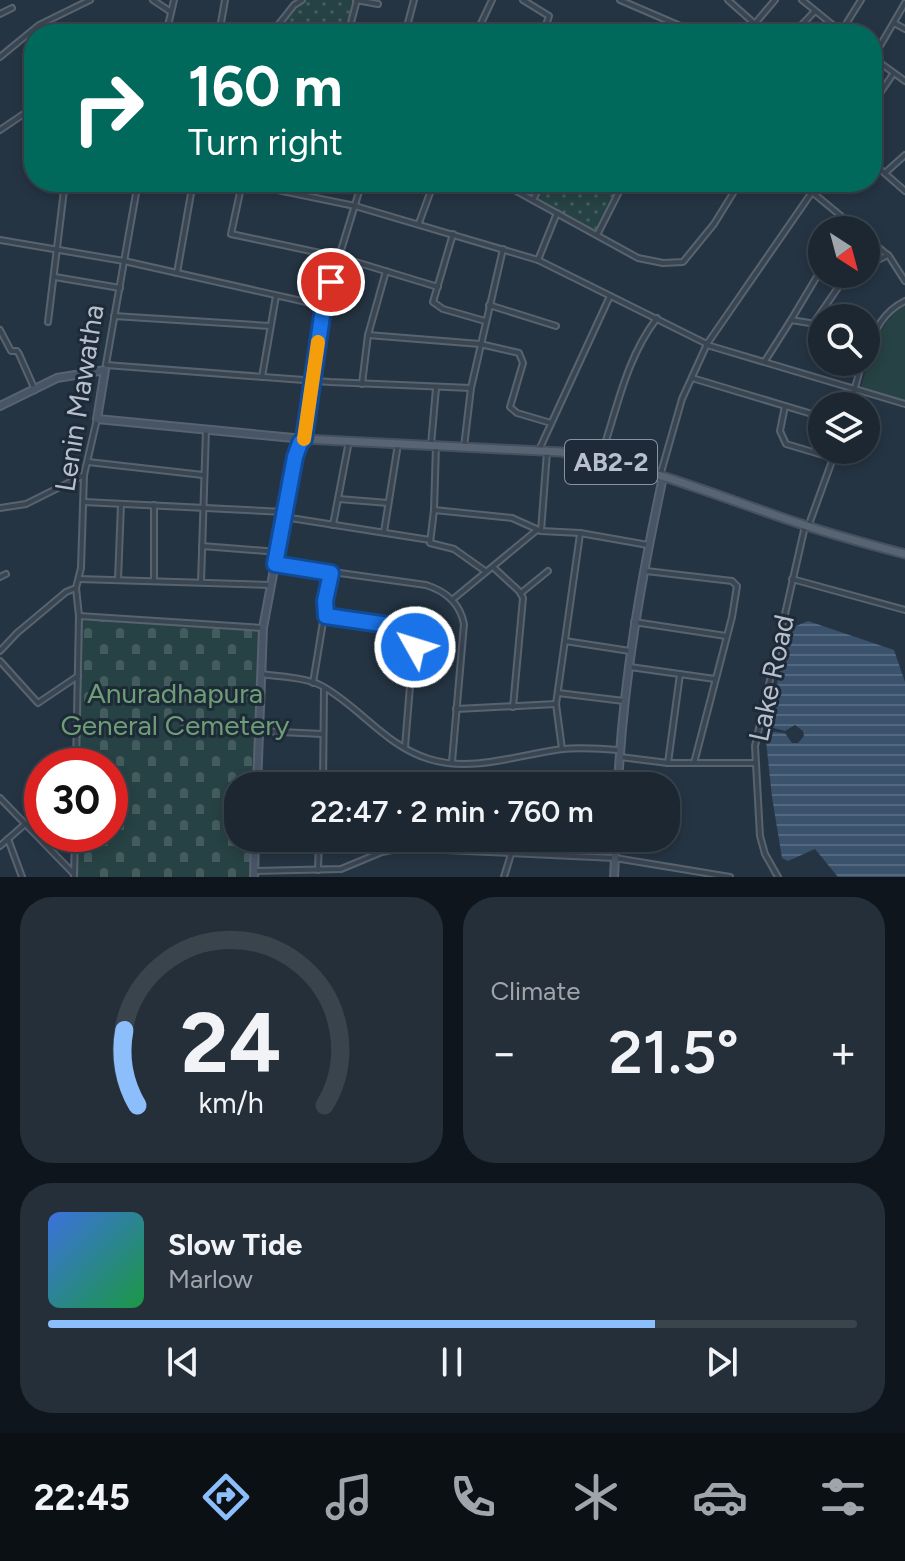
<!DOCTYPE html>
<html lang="en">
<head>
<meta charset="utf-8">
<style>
	body { margin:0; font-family:Figtree,sans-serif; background:#252f3a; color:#f1f3f6; height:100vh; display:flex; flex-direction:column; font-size:30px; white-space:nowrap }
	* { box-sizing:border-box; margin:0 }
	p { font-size:26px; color:#a0a5ac }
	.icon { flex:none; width:44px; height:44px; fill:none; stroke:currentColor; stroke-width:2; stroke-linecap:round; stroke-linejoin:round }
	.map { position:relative; height:877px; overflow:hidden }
	.sheet { display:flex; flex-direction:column; gap:20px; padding:20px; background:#0f151c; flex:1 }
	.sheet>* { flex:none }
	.banner { position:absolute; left:24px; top:24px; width:858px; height:168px; border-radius:32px; box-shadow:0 4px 12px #0003,0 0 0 2px #3a444d; background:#00695c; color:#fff; overflow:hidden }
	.needle { width:52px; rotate:144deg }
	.tools { position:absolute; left:808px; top:216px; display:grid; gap:16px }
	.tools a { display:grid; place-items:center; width:72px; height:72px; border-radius:50%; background:#1c2732; box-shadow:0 4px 12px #0003,0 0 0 2px #3a444d; font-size:40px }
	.speed { position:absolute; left:24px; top:748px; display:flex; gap:16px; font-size:40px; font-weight:700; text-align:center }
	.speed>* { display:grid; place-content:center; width:104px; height:104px; border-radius:50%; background:#1c2732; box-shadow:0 4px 12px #0003,0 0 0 2px #3a444d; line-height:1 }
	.speed .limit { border:12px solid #d22; background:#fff; color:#111 }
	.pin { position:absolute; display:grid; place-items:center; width:68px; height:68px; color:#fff; margin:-34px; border:4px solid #fff; border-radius:50%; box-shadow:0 2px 8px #0007 }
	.me { position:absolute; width:88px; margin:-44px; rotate:309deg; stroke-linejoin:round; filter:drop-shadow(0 0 6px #0008) }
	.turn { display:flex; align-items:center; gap:28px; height:168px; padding:0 32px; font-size:36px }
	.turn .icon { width:104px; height:104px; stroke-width:2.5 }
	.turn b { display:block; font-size:56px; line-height:68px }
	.big { font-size:60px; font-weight:600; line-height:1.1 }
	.sheet .card { flex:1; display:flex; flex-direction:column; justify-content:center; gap:12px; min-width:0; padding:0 28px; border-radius:32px; background:#252f3a }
	.sheet .dial { align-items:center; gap:0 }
	.dial svg { height:208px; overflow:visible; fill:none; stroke:#3a444d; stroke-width:7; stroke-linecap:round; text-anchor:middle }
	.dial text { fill:#f1f3f6; stroke:none }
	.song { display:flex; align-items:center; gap:24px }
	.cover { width:96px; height:96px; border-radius:12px; background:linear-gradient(135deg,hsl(220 70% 55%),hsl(140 70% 35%)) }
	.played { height:8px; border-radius:4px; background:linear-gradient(90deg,#8cbefc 75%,#3a444d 75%) }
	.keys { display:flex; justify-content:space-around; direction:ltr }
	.heat { display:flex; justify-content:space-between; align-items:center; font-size:44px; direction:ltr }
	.sheet .tiles { flex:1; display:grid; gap:20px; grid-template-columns:1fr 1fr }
	.card:last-child { grid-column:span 2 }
	.trip { position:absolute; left:224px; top:772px; width:456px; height:80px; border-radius:32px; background:#1c2732; box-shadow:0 4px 12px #0003,0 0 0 2px #3a444d; font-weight:600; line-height:80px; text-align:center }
	.dock { display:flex; height:128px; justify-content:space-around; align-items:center; background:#0b1014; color:#a0a5ac }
	.dock .icon { width:56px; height:56px }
	.dock .active { color:#8cbefc }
	.dock b { font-size:36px; color:#f1f3f6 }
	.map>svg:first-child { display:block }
	.grass { fill:url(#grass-dots) }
	.cemetery { fill:url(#cemetery-stones) }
	.garden { fill:#274244 }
	.water { fill:url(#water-rules) }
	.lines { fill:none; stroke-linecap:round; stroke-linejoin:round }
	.street-casing { stroke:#586370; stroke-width:8 }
	.secondary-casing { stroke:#586370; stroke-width:10 }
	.primary-casing { stroke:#46515f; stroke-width:11 }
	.street { stroke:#3a4552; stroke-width:4 }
	.secondary { stroke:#485566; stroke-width:6 }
	.primary { stroke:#586472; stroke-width:7 }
	.route-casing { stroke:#114b97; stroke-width:20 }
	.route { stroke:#1a73e8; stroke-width:14 }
	.slow { stroke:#f59e0b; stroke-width:14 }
	.labels { text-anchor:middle; stroke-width:6; stroke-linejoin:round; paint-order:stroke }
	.shield { fill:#1e2a38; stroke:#8993a0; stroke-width:2 }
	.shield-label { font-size:26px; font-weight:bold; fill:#b7c0cc }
	.street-label { font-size:28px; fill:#b7c0cc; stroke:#1e2a38 }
	.park-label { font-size:28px; fill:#6d9e75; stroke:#1e2a38 }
</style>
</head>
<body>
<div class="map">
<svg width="905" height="877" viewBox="0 0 905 877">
	<defs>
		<pattern id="grass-dots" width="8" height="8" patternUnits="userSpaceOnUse" patternTransform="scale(2)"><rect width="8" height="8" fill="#274244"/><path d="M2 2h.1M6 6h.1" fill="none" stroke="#445c5e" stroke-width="1.8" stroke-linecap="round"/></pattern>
		<pattern id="cemetery-stones" width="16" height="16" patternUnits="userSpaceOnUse" patternTransform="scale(2)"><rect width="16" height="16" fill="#274244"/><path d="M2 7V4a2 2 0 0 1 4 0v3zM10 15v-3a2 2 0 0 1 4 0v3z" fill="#445c5e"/></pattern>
		<pattern id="water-rules" width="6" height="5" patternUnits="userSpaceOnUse" patternTransform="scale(2)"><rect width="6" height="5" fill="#3a526c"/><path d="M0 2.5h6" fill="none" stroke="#546980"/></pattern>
	</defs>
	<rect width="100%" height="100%" fill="#253443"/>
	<g class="grass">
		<polygon points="302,0 357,0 348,34 271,34 294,5"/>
		<polygon points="542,182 625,182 597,235 533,200"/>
	</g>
	<polygon class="cemetery" points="77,620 263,628 256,786 238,786 238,838 254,838 253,877 73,877 74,834 110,834 110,766 75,766"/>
	<path class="garden" d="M905,304V402L861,389C870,354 875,328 905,304Z"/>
	<polygon class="water" points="808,621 894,650 905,682 905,877 838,877 815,849 788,861 782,858 772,797 765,731 785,733 792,743 798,743 804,736 803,731 795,725 785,731 766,726 791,628"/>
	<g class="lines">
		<g class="street-casing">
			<g id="street">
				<polyline points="153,0 171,12"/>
				<polyline points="356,0 378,4"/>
				<polyline points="523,0 549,16 543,34"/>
				<polyline points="620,0 699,34"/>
				<polyline points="728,0 755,24"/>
				<polyline points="802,0 844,34"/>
				<polyline points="0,14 12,8"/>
				<polyline points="894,23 905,29"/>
				<polyline points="841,32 861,0"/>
				<polyline points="133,34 166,34"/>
				<polyline points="166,34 174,0"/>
				<polyline points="219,34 225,0"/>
				<polyline points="271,34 294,5 302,0"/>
				<polyline points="348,34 357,0"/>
				<polyline points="405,34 414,0"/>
				<polyline points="476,34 492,0"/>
				<polyline points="746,34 775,0"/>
				<polyline points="793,34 815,11"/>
				<polyline points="0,57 39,25 90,0"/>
				<polyline points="872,57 905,81"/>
				<polyline points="873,58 905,3"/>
				<polyline points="872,105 893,74"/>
				<polyline points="23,115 34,128"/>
				<polyline points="0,130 34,107"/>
				<polyline points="872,162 905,191"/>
				<polyline points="885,173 905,155"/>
				<polyline points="238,182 355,206 538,260 707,344"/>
				<polyline points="500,182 638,258 663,263 683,262 714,224 740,182"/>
				<polyline points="242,183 231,234 339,257 438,287"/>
				<polyline points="812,192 858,230"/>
				<polyline points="533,200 542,182"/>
				<polyline points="419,223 434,182"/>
				<polyline points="453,234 433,302 443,309 485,321"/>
				<polyline points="597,235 624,182"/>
				<polyline points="866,237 889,256 905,281"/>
				<polyline points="0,240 124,261 324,306"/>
				<polyline points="538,260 557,213"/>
				<polyline points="866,266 888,255"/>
				<polyline points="177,273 193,182"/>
				<polyline points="55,277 120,288"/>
				<polyline points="489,305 556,326"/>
				<polyline points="114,316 270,326"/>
				<polyline points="791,320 822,268"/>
				<polyline points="48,322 65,182"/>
				<polyline points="813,324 846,276"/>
				<polyline points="0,330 11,351 17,351 19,354 35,390"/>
				<polyline points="368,335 480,344 519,353 523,363 510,407 517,413 551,423"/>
				<polyline points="707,345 905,404"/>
				<path d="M866,353C875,331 882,312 905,301"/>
				<polyline points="765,361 791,320 822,325"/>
				<polyline points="106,364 138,182"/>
				<polyline points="106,365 330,382 471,388"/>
				<polyline points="262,377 276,296"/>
				<polyline points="692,378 822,417"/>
				<polyline points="362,384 368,335 386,271"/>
				<polyline points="785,406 780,431 786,444 833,458"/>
				<polyline points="850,406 862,362"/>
				<polyline points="304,439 323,309 362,182"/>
				<polyline points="431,445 436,388"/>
				<polyline points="436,445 434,510 512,518 541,531 580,533 648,545"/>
				<polyline points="464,447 471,388 503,249"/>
				<polyline points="539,450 610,296"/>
				<path d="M600,459C617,410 625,360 657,318"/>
				<polyline points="88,462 203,475"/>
				<polyline points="660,476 682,399 707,344 819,182"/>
				<polyline points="339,499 388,503"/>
				<polyline points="84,502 285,512"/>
				<polyline points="0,508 26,504 82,476"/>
				<polyline points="434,510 430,543 454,549 485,571"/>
				<polyline points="284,517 430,540"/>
				<polyline points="333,525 349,441"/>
				<polyline points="808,527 836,450"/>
				<polyline points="541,531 547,452"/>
				<polyline points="384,532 398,444"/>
				<polyline points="202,546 278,552"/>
				<path d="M275,564L426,585C445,591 460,603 464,624L452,762"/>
				<polyline points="493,567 519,591 523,598 513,707"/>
				<polyline points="646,571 732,581 737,586 732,617 694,763"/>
				<polyline points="0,577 6,574"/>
				<polyline points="79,579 271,585"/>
				<polyline points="792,579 905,610"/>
				<polyline points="118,580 121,504"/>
				<polyline points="154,581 154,505"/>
				<polyline points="201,582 206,430"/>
				<polyline points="521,593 548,571"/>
				<polyline points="452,600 537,530"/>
				<polyline points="79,616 263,628"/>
				<path d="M326,616C349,620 399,620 414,637L405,747"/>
				<polyline points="634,622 726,636"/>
				<polyline points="565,641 630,651"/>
				<polyline points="0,651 17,633 66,592 76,588"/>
				<polyline points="0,661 38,703 78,676"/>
				<polyline points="630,667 715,679"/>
				<path d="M262,674C280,677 305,677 322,686C360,707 386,746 429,759C474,773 519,754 563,749C582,747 600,749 619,750"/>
				<polyline points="313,683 331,573"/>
				<polyline points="558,693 624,701"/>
				<polyline points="456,709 556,704"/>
				<polyline points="259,731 322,734"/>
				<polyline points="562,749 556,704 580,534"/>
				<polyline points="620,757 668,763 755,763"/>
				<polyline points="668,763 680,674"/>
				<polyline points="76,766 79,616 76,588 81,568 84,475 97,419"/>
				<polyline points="323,777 378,777"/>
				<polyline points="323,786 324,689"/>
				<polyline points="0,798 74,874"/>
				<polyline points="8,839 22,877"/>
				<polyline points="256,840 281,838"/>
				<polyline points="0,846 24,825"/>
				<polyline points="318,870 319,838"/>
				<polyline points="254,871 341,869 382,852 402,848 615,858 730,877"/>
				<polyline points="74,877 75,834"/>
				<polyline points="504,877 511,854"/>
				<polyline points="778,877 765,854 760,836 755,746 805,526"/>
			</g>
		</g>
		<g class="secondary-casing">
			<g id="secondary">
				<polyline points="0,406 57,378 105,370 97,419 304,439 300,443 295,457 263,628 257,786"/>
				<path d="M618,786C623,681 641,580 663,477"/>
				<polyline points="254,877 255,838"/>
				<polyline points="614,877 616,838"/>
			</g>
		</g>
		<g class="primary-casing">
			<path id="primary" d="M304,439L561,452C645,464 724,499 804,525C837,536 871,545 905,554"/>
		</g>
		<use href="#street" class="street"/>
		<use href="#secondary" class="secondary"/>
		<use href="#primary" class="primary"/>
	</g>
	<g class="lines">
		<g class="route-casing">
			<polyline id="route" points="331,282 323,309 304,439 300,443 295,457 275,564 331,573 325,601 326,616 395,626 414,637 415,647"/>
		</g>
		<use href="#route" class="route"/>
		<polyline class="slow" points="304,439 318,342"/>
	</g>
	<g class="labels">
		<rect class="shield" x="565" y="440" width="92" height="44" rx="6"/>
		<g class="shield-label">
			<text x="611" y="471">AB2-2</text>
		</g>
		<g class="street-label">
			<text transform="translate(79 398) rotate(-81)" y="10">Lenin Mawatha</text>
			<text transform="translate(771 678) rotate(-78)" y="10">Lake Road</text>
		</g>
		<g class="park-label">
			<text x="175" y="703">Anuradhapura<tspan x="175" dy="32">General Cemetery</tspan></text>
		</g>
	</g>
</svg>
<div class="tools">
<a><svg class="needle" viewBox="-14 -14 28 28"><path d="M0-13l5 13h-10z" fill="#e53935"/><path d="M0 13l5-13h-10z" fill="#a0a5ac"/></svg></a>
<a><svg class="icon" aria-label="search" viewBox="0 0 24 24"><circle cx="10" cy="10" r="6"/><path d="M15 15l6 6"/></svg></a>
<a><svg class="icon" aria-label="layers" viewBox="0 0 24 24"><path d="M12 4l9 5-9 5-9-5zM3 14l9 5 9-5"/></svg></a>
</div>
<div class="speed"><div class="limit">30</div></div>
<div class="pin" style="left:331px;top:282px;background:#d93025"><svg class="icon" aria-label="arrive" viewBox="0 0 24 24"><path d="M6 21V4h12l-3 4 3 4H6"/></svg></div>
<svg class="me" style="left:415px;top:647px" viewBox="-20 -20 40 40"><circle r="17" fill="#1a73e8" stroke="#fff" stroke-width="3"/><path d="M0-11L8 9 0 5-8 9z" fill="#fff"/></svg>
<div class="trip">22:47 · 2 min · 760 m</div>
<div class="banner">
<div class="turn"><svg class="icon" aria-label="right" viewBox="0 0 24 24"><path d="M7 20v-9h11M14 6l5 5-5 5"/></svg><div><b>160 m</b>Turn right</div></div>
</div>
</div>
<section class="sheet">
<div class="tiles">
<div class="card dial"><svg viewBox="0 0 100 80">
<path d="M14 69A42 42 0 1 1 86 69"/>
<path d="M14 69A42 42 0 0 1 9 40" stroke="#8cbefc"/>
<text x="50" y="56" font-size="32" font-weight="700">24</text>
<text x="50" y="72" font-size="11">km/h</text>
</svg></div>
<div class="card"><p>Climate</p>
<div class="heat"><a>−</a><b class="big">21.5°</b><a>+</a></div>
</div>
<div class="card">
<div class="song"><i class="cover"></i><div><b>Slow Tide</b><p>Marlow</p></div></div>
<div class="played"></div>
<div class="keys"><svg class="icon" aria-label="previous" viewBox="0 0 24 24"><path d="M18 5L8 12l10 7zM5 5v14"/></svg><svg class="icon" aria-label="pause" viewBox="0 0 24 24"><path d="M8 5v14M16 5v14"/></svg><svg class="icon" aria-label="next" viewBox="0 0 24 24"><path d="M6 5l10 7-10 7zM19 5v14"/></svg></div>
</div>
</div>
</section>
<nav class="dock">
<b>22:45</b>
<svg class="icon active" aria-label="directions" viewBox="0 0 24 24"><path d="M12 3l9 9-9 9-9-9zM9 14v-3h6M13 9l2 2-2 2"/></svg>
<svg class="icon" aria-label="music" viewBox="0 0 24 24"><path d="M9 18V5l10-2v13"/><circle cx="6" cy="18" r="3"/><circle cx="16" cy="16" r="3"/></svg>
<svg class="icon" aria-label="phone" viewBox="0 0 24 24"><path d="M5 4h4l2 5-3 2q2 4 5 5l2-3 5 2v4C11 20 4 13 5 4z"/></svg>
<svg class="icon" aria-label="climate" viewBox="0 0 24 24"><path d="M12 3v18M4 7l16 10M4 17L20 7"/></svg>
<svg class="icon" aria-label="car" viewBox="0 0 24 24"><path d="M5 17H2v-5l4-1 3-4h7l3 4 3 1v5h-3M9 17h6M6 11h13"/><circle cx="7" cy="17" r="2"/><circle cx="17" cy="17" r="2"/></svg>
<svg class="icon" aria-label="filters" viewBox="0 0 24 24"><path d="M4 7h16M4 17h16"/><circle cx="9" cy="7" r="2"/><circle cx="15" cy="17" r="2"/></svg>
</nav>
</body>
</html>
